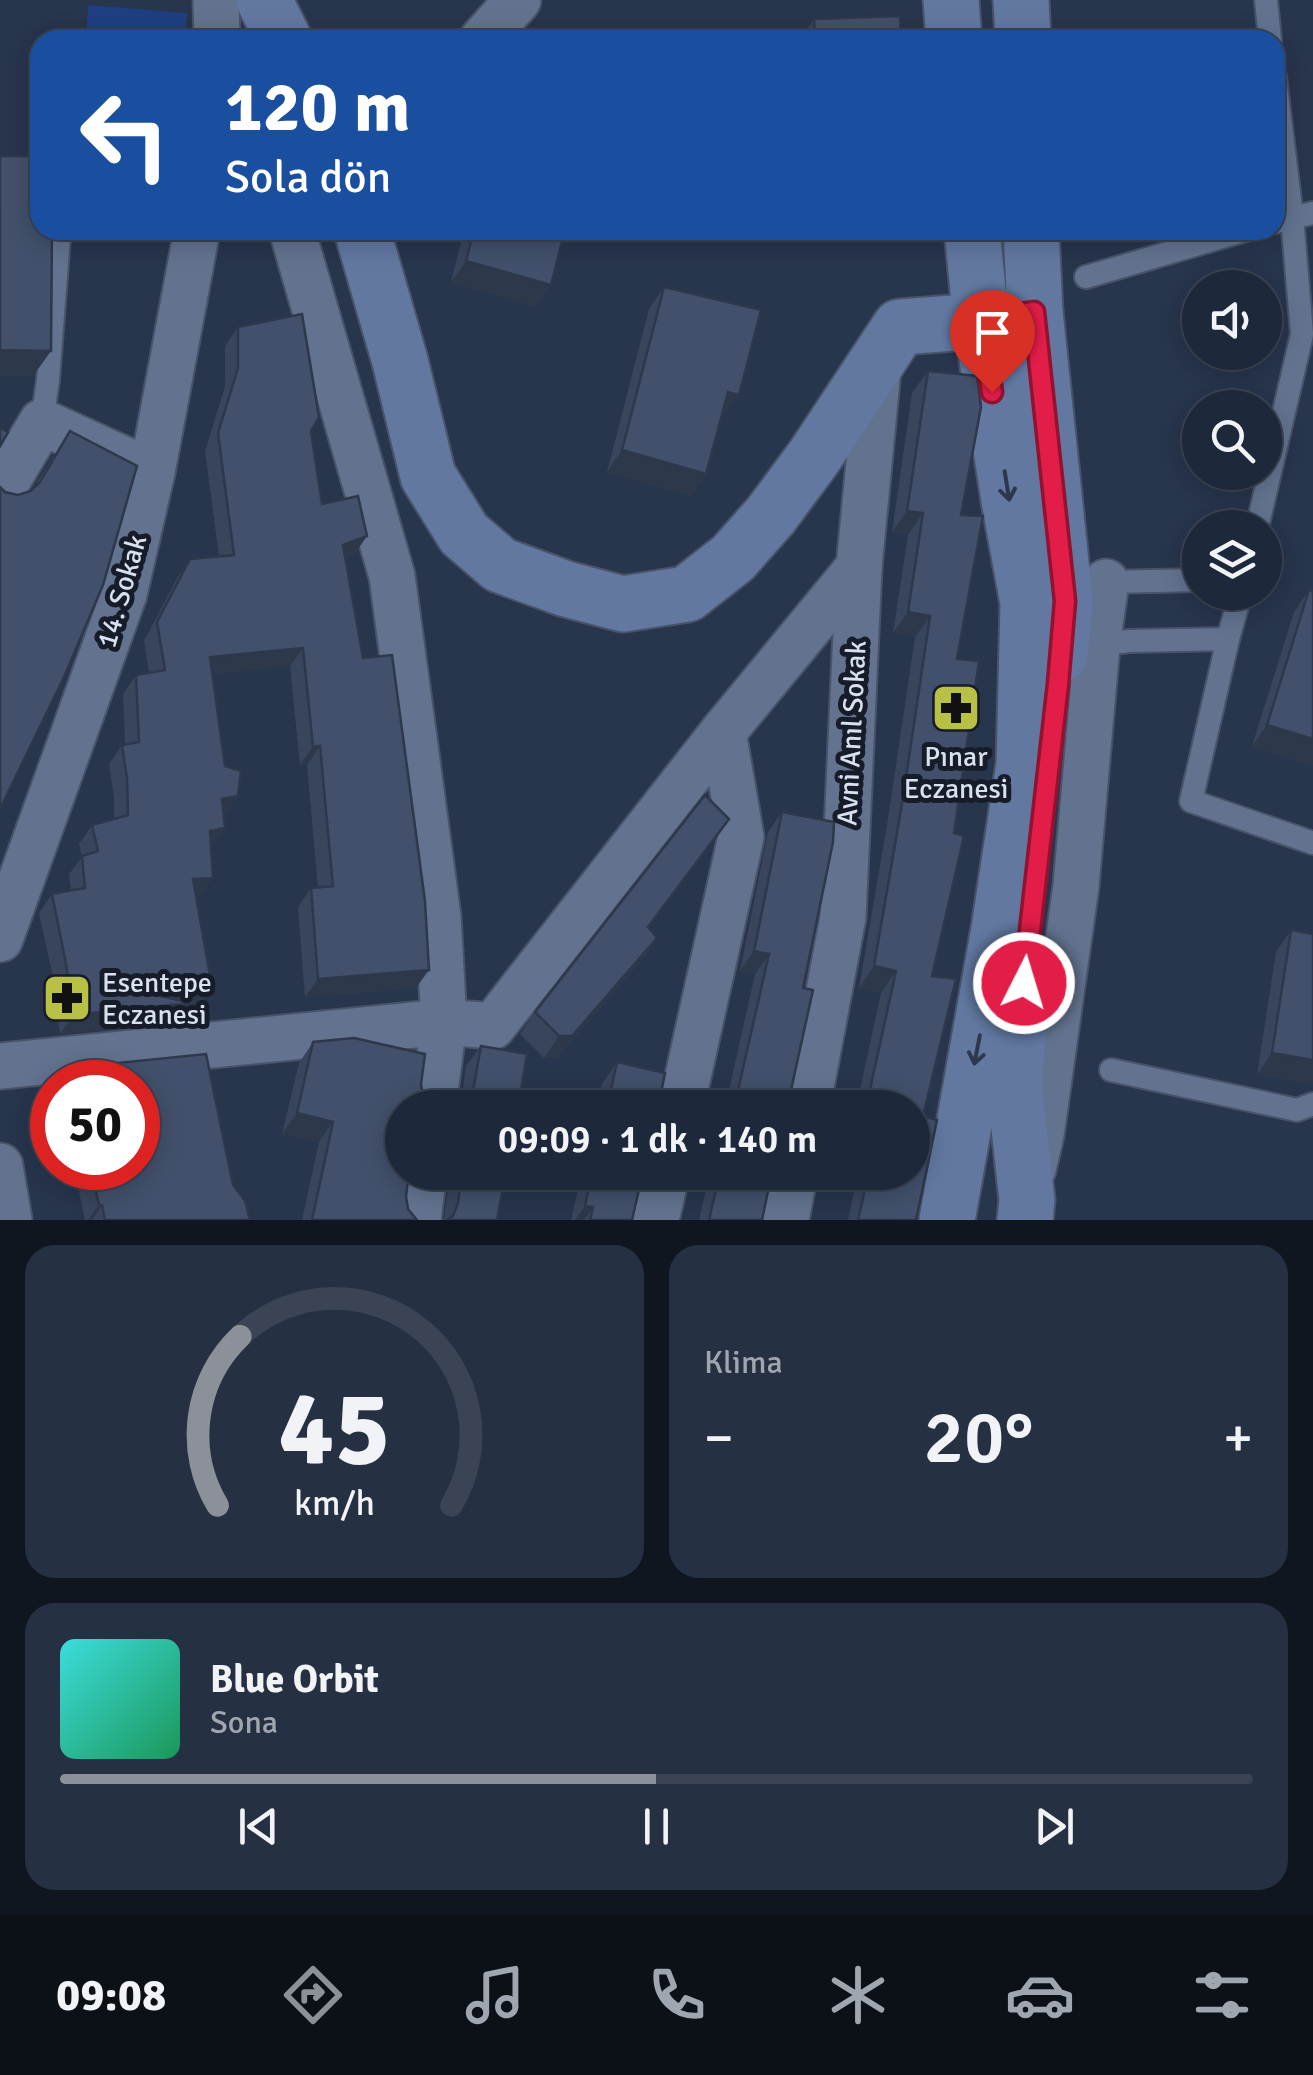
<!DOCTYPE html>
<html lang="tr">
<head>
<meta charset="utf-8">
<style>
	body { margin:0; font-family:Signika,sans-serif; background:#253042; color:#f1f3f6; height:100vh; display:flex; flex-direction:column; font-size:38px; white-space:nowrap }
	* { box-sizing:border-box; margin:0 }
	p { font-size:32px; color:#a0a6af }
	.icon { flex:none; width:55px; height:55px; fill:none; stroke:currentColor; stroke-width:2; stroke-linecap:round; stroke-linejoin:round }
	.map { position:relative; height:1220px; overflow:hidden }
	.side { display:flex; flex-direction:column; gap:25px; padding:25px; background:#101620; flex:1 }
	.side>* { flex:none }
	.banner { position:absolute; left:30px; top:30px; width:1255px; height:210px; border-radius:30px; box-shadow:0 5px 25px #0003,0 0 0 2px #3b4454; background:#1a4fa0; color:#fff; overflow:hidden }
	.buttons { position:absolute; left:1182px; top:270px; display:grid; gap:20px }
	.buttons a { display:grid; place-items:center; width:100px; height:100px; border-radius:50%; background:#1d283a; box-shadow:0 5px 25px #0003,0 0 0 2px #3b4454; font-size:50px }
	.speed { position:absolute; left:30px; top:1060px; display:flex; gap:20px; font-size:50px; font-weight:700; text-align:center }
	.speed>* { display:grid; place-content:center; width:130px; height:130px; border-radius:50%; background:#1d283a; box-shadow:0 5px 25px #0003,0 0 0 2px #3b4454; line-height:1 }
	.speed .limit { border:15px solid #d22; background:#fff; color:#111 }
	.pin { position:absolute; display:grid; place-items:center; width:85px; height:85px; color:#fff; margin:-102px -42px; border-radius:50% 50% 50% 0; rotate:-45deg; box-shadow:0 0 10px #0007 }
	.pin .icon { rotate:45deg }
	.me { position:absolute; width:110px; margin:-55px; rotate:5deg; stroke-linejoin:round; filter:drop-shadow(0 0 8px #0008) }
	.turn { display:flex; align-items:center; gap:35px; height:210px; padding:0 30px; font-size:45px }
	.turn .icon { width:130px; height:130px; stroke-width:2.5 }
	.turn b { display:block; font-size:70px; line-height:85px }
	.big { font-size:75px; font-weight:600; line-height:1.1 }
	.side .card { flex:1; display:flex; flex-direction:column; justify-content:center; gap:15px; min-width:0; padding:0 35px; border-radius:30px; background:#253042 }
	.side .dial { align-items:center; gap:0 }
	.dial svg { height:260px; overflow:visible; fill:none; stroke:#3b4454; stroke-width:7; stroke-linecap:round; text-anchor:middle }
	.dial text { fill:#f1f3f6; stroke:none }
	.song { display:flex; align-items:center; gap:30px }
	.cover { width:120px; height:120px; border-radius:15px; background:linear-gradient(135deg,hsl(180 70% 55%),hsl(150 70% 35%)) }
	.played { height:10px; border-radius:5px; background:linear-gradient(90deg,#8c9099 50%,#3b4454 50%) }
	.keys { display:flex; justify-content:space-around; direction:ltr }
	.heat { display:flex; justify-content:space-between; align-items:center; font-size:55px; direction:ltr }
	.side .tiles { flex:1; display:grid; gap:25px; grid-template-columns:1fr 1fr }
	.card:last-child { grid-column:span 2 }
	.trip { position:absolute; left:385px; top:1090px; width:545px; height:100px; border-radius:50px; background:#1d283a; box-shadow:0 5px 25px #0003,0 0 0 2px #3b4454; font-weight:600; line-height:100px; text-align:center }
	.tab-bar { display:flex; height:160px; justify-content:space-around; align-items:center; background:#0c1017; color:#a0a6af }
	.tab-bar .icon { width:70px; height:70px }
	.tab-bar .current { color:#8c9099 }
	.tab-bar b { font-size:45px; color:#f1f3f6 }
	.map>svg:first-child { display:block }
	.green { fill:#1e3f81 }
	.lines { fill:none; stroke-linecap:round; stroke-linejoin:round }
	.lane-casing { stroke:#485368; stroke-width:26 }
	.street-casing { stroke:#485368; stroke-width:49 }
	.secondary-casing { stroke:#485368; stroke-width:59 }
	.lane { stroke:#63738f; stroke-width:22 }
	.street { stroke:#63738f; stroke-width:45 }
	.secondary { stroke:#6278a1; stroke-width:55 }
	.wall { fill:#39455c }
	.shaded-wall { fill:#2e384b }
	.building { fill:#42506b; stroke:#2e384b; stroke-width:2.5 }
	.oneway { stroke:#2d384c }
	.route-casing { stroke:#92132f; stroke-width:25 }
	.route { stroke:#e11d48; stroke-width:18 }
	.labels { text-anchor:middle; stroke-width:10; stroke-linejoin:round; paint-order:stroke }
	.street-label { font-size:28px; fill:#d8e1f1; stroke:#161c28 }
	.poi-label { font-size:28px; fill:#d8e1f1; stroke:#161c28 }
</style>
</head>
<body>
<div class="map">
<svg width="1313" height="1220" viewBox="0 0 1313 1220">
	<rect width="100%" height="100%" fill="#27354d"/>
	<polygon class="green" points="88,5 187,13 185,40 86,40"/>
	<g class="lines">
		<g class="lane-casing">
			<g id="lane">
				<polyline points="1266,0 1270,40"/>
				<polyline points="1275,222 1313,213"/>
				<polyline points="1086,277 1246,230"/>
				<polyline points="42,422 48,380 59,237"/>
				<polyline points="1257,528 1302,334 1292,217 1275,77"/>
				<polyline points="1106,582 1200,580"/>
				<polyline points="1241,592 1228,639 1191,801 1313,843"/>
				<polyline points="1097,645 1129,641 1228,639"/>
				<polyline points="1111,1070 1297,1110 1313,1104"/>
			</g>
		</g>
		<g class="street-casing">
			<g id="street">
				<polyline points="216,0 217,40"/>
				<polyline points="482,40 518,0"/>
				<polyline points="292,230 392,576 438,917 444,1022 493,1026 723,732"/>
				<polyline points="0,493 42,422 125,460"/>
				<polyline points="0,939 124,594 152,472 197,230"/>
				<polyline points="0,1066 444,1022 433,1108"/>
				<polyline points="681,1108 741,837 723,732 859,567"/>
				<polyline points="807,1108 843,917 859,567 879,359"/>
				<polyline points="0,1166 9,1220"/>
				<polyline points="1033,1169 1041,1135 1076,886 1097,645 1106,582"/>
				<polyline points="418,1220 424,1172"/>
				<polyline points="656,1220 667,1172"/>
				<polyline points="786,1220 795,1172"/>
			</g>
		</g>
		<g class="secondary-casing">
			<g id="secondary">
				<polyline points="264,0 284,40"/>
				<polyline points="951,0 954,40"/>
				<polyline points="1021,0 1023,40"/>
				<polyline points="362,230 400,361 428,476 464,534 500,565 566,589 623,604 687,594 733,558 771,515 814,457 900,327 981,321 1035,312"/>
				<polyline points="1031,230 1035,312 1065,601 1060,655"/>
				<polyline points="1025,964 1014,1083 1027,1200 1025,1220"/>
				<polyline points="947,1220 999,929 1024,764 1028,603 1009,500 981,321 972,230"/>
			</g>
		</g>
		<use href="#lane" class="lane"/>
		<use href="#street" class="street"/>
		<use href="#secondary" class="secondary"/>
	</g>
	<g class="wall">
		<polygon points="814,19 901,40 799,40"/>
		<polygon points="464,230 565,230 551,285 536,307 451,282"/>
		<polygon points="664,287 724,417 722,416 706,474 691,496 607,472 649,309"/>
		<polygon points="238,327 311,431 322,504 354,555 345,558 416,988 305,997 298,907 311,888 318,888 307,765 300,765 290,666 212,674 225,766 238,796 224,815 211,846 200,896 196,896 199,1005 189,1006 178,1022 60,1034 54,982 39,913 52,894 71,891 69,874 82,857 79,844 92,825 114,819 114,797 109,764 122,745 125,744 123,694 136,675 149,673 144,641 177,578 190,559 219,556 205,451 225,387 225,346"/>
		<polygon points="928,371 961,515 957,659 932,976 916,1220 848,1220 858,1172 912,1172 912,1108 856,1108 881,993 859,988 888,819 915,637 893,633 908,535 892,532 912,393"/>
		<polygon points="70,431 0,809 5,492 18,495 31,491"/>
		<polygon points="1309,590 1313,766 1252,746 1294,612"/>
		<polygon points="782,812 803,988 787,1108 725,1108 755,974 740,971 768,832"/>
		<polygon points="729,819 648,927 657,938 642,960 557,1058 544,1058 520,1034 535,1012"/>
		<polygon points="1291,930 1313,934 1313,1084 1257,1075 1276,952"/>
		<polygon points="313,1042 421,1084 423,1097 402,1108 406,1196 408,1209 417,1220 302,1220 319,1142 282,1134 299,1063"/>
		<polygon points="481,1046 518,1108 460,1108 466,1066"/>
		<polygon points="206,1054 233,1185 245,1201 250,1220 85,1220 74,1168 138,1168 138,1082 57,1082 67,1068"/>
		<polygon points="617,1062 658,1108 597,1108 602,1084"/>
		<polygon points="450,1172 506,1172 497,1220 444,1220"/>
		<polygon points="582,1172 643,1172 632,1220 571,1220"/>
		<polygon points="710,1172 772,1172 762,1220 699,1220"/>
	</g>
	<g class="shaded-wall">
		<polygon points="1109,230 1154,230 1103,238"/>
		<polygon points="466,261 551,285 536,307 451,282"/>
		<polygon points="0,350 51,351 33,376 0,376"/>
		<polygon points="728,392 739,395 724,417 713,414"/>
		<polygon points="622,450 706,474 691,496 607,472"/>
		<polygon points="907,511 923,513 908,535 892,532"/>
		<polygon points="367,536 354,555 330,563 343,545"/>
		<polygon points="908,612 930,616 915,637 893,633"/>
		<polygon points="303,648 290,666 197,676 210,657"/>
		<polygon points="1267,725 1313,739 1313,766 1252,746"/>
		<polygon points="320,746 307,765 300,765 313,747"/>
		<polygon points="238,796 225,815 209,817 222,799"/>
		<polygon points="225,828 212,846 210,831"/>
		<polygon points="213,878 200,896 180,898 193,879"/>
		<polygon points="657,938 642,960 557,1058 544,1058 559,1036"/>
		<polygon points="754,951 769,954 755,974 740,971"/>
		<polygon points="874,966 896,971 881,993 859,988"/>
		<polygon points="429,970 416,988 305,997 318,979"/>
		<polygon points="212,987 199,1005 189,1006 178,1022 60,1034 73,1015 142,992"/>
		<polygon points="1272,1053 1313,1060 1313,1084 1257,1075"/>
		<polygon points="297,1113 333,1122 319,1142 282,1134"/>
		<polygon points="99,1205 102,1205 92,1220 88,1220"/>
		<polygon points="585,1206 593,1207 584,1220 575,1220"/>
	</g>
	<g class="building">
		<polygon points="900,16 901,40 815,40 814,19"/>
		<polygon points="0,156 40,156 40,230 52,230 51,351 0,350"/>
		<polygon points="474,230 565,230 551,285 466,261"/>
		<polygon points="664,287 761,310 739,395 728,392 706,474 622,450"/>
		<polygon points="302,314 319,417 311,431 322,504 358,496 367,536 343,545 363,658 392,655 425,901 429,970 318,979 311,888 333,886 320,746 313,747 303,648 210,657 225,766 241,771 238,796 222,799 225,828 210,831 213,878 193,879 212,987 142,992 191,1003 73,1015 66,964 52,894 85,888 82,856 98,851 92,825 128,815 127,778 122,745 139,742 136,675 165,670 157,622 190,559 234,555 218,433 238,368 238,327"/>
		<polygon points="928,371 977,376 981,407 961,515 983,516 957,659 979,661 954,833 964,836 932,976 956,979 923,1116 937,1120 916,1220 858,1220 869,1172 912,1172 912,1108 883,1108 867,1103 896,971 874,966 903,798 930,616 908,612 923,513 907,511"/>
		<polygon points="0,428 8,432 0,446"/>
		<polygon points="70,431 137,466 103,585 64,677 0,809 0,487 5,492 18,495 31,491 40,482"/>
		<polygon points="1309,590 1313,591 1313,739 1267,725"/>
		<polygon points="705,795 729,819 648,927 657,938 572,1036 559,1036 535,1012"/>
		<polygon points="782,812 834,822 833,842 803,988 813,990 787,1108 734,1108 769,954 754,951"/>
		<polygon points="1291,930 1313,934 1313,1060 1272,1053"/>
		<polygon points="354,1038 425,1054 421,1084 423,1097 431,1108 402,1108 402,1172 409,1172 406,1196 408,1209 417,1220 312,1220 333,1122 297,1113 313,1042"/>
		<polygon points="481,1046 527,1054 518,1108 463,1108 469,1102 473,1091"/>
		<polygon points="206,1054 233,1185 245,1201 250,1220 105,1220 102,1205 99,1205 91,1168 138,1168 138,1082 70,1082 67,1068"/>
		<polygon points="617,1062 665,1073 658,1108 607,1108"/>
		<polygon points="462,1172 506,1172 497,1220 447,1220 453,1216 458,1203"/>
		<polygon points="592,1172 643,1172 632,1220 590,1220 593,1207 585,1206"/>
		<polygon points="720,1172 772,1172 762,1220 709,1220"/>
	</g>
	<defs><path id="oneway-shaft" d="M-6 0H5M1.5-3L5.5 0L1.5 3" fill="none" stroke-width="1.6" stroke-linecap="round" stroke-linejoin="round" transform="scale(2.5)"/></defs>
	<g class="oneway">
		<use href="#oneway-shaft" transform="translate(1007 486) rotate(81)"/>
		<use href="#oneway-shaft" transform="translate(977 1050) rotate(101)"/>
	</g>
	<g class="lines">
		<g class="route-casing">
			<polyline id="route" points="992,392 981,320 1034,312 1065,601 1058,684 1024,983"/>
		</g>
		<use href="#route" class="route"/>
	</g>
	<defs>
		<g id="pharmacy-square" transform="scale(2.5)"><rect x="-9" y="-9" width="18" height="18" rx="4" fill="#b9c046" stroke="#161c28"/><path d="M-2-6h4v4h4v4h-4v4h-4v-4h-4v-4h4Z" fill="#111"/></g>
	</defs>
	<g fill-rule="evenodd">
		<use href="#pharmacy-square" x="956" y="708"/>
		<use href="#pharmacy-square" x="67" y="998"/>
	</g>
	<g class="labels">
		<g class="street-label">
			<text transform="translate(121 591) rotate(-74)" y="10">14. Sokak</text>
			<text transform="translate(851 733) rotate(-87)" y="10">Avni Anıl Sokak</text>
		</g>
		<g class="poi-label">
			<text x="956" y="766">Pınar<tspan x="956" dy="32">Eczanesi</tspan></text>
			<text x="102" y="992" text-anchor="start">Esentepe<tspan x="102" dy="32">Eczanesi</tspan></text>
		</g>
	</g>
</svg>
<div class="buttons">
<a><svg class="icon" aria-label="sound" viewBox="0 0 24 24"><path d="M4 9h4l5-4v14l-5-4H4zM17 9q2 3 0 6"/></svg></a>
<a><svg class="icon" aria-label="search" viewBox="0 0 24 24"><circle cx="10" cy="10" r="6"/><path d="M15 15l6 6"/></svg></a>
<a><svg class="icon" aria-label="layers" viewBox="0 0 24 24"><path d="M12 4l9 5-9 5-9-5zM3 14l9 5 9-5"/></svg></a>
</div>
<div class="speed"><div class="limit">50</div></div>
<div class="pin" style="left:992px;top:392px;background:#d93025"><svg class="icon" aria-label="arrive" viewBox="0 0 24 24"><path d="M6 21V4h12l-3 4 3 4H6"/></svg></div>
<svg class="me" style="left:1024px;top:983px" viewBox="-20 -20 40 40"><circle r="17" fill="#e11d48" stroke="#fff" stroke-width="3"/><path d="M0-11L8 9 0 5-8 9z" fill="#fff"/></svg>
<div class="trip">09:09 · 1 dk · 140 m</div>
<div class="banner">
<div class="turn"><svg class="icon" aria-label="left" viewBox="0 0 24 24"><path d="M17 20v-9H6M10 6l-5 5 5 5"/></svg><div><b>120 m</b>Sola dön</div></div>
</div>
</div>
<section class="side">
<div class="tiles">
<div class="card dial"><svg viewBox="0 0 100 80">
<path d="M14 69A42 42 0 1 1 86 69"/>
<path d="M14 69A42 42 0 0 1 21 17" stroke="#8c9099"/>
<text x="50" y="56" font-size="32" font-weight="700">45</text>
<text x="50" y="72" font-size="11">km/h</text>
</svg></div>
<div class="card"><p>Klima</p>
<div class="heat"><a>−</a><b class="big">20°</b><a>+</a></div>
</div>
<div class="card">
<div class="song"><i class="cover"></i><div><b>Blue Orbit</b><p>Sona</p></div></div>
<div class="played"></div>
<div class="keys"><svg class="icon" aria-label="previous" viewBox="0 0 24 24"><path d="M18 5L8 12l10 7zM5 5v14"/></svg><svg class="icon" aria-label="pause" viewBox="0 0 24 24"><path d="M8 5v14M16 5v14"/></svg><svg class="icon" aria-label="next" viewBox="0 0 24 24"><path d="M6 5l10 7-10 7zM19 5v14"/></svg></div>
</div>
</div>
</section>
<nav class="tab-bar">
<b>09:08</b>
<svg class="icon current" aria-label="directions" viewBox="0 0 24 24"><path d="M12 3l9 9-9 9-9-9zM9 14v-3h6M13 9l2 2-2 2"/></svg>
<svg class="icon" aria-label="music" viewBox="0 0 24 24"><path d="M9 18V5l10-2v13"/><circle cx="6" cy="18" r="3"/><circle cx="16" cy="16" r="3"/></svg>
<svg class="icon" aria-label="phone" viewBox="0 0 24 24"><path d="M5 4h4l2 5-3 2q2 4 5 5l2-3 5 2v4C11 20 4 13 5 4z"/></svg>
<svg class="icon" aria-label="climate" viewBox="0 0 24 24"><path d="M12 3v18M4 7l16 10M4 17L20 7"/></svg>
<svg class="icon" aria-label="car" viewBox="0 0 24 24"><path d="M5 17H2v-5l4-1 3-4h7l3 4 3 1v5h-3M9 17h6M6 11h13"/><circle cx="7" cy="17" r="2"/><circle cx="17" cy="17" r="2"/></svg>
<svg class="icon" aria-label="filters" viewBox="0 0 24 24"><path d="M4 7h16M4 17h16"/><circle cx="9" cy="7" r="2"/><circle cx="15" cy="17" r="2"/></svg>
</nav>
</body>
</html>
